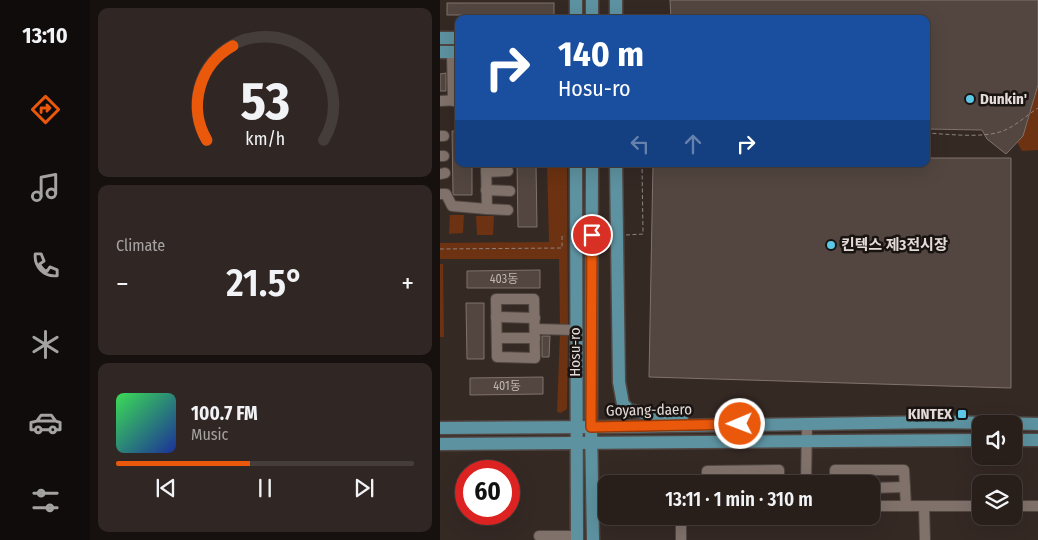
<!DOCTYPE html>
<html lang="en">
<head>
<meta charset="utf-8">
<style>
	body { margin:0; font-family:"Fira Sans Condensed","Noto Sans KR",sans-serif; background:#302724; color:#f1f3f6; height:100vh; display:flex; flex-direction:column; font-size:19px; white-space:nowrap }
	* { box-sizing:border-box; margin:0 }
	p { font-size:16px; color:#a5a2a3 }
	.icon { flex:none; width:28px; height:28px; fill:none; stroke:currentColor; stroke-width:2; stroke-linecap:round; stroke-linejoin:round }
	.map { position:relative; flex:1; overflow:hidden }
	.side { display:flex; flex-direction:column; gap:8px; padding:8px; background:#16110f; width:350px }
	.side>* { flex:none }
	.banner { position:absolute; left:15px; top:15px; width:475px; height:152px; border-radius:10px; box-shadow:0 5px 20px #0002,0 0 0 1px #443d3a; background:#1a4fa0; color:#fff; overflow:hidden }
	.tools { position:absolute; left:532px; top:415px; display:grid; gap:10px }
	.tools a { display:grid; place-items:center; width:50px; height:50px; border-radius:10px; background:#281f1b; box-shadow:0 5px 20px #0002,0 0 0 1px #443d3a; font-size:25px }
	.speed { position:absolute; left:15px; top:460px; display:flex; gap:10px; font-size:25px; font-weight:700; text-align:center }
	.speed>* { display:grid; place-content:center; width:65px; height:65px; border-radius:50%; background:#281f1b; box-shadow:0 5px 20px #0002,0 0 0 1px #443d3a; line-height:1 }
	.speed .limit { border:8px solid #d22; background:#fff; color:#111 }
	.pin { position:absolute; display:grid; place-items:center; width:42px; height:42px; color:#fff; margin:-21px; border:2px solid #fff; border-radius:50%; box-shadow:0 1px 5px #0007 }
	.me { position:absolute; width:55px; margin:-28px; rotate:269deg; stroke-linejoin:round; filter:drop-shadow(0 0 4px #0008) }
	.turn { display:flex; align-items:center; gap:18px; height:105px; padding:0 20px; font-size:22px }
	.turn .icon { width:65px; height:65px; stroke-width:2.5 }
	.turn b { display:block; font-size:35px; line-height:42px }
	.lanes { display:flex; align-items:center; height:48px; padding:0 20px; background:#0003; justify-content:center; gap:25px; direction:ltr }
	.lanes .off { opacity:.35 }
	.big { font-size:38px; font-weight:600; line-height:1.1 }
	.side .widget { flex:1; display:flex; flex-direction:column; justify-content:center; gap:8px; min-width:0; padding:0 18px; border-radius:10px; background:#302724 }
	.side .dial { align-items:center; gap:0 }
	.dial svg { height:130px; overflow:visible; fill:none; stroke:#443d3a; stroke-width:7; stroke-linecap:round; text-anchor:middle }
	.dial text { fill:#f1f3f6; stroke:none }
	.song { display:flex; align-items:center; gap:15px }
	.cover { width:60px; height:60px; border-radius:8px; background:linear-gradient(135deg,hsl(130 70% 55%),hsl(230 70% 35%)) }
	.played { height:5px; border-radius:2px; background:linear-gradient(90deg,#ea580c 45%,#443d3a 45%) }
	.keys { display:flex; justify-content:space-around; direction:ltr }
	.heat { display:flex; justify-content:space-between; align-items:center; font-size:28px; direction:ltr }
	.trip { position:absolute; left:158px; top:475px; width:282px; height:50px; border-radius:10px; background:#281f1b; box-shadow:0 5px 20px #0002,0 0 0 1px #443d3a; font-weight:600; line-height:50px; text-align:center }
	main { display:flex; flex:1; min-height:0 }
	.dock { display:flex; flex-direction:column; width:90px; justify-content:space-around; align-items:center; background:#100c0b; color:#a5a2a3 }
	.dock .icon { width:35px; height:35px }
	.dock .on { color:#ea580c }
	.dock b { font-size:22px; color:#f1f3f6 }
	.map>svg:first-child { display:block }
	.green { fill:#6c3211 }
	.building { fill:#534640; stroke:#80726b }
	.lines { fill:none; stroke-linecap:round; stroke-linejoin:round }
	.minor-casing { stroke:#504642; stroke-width:12 }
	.major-casing { stroke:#504642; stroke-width:15 }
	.path { stroke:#8d837f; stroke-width:1; stroke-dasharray:4 2.5; stroke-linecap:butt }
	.minor { stroke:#80726b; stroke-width:10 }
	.major { stroke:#5d92a0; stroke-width:12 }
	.route-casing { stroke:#983908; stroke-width:12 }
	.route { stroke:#ea580c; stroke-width:9 }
	.poi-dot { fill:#5ac8e6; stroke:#191311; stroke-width:2 }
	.labels { text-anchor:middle; stroke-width:5; stroke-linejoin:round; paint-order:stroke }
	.number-label { font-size:12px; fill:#bfb6b1 }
	.poi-label { font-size:15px; font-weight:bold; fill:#e3dbd7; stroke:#191311; text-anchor:start }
	.street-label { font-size:15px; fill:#e3dbd7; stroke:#191311 }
</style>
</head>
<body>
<main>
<nav class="dock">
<b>13:10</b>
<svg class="icon on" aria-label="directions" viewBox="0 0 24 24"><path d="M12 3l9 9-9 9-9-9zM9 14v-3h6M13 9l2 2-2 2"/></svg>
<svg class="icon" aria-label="music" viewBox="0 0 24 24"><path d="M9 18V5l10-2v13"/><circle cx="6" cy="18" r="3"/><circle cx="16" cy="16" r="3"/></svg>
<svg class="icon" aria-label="phone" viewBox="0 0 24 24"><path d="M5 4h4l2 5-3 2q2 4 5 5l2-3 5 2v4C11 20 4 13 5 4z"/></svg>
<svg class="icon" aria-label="climate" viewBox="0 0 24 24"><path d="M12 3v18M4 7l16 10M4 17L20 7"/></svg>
<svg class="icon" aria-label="car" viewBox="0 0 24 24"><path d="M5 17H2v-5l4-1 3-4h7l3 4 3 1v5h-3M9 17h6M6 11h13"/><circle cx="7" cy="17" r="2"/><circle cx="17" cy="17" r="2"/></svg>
<svg class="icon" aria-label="filters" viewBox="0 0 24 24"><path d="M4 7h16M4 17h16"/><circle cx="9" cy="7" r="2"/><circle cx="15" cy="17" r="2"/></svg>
</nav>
<section class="side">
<div class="widget dial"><svg viewBox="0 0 100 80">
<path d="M14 69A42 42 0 1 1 86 69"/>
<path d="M14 69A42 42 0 0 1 30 11" stroke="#ea580c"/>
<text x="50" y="56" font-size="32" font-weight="700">53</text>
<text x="50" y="72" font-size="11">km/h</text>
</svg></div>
<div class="widget"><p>Climate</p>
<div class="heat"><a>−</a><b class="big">21.5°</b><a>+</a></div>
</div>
<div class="widget">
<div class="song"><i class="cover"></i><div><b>100.7 FM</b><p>Music</p></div></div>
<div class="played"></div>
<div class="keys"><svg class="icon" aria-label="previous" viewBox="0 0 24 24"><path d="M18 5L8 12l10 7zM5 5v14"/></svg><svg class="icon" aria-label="pause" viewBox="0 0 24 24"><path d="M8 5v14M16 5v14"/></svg><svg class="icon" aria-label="next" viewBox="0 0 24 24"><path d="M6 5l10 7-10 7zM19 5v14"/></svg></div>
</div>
</section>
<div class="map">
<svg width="598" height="540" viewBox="0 0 598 540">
	<rect width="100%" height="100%" fill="#352924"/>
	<g class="green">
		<polygon points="598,85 598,150 582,151 577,142 587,125"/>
		<polygon points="107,164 127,164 128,326 120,326 119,259 0,259 0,243 109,242"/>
		<polygon points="10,215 24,215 23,233 9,234"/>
		<polygon points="36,216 54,216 53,235 37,235"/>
		<polygon points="0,264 3,264 4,337 0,337"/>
		<polygon points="120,333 128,333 127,409 121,413 117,412"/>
	</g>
	<g class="building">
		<polygon points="230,0 598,0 598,85 583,136 566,154 547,139 542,130 486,129 486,19 231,19"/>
		<rect x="7" y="3" width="107" height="12"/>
		<polygon points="6,73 6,91 0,91 0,74"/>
		<polygon points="12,131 19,131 19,164 32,164 32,195 14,195 13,193"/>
		<polygon points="486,158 571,158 571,388 209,377 213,164 486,164"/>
		<polygon points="77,164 96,164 97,227 78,227"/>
		<polygon points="100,270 100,288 27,288 27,271"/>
		<polygon points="26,303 44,303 44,359 27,359"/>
		<polygon points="102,336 110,336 109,357 102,357"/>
		<polygon points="103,377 103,394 30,395 30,378"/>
	</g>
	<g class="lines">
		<g class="minor-casing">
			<g id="minor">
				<polyline points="12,53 13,101"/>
				<polyline points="0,101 19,100"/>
				<polyline points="0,136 4,136"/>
				<polyline points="0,156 4,156"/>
				<polyline points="46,172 68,171"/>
				<polyline points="0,174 5,173"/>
				<polyline points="46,190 70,191"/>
				<polyline points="0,194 6,194 12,206 47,209 46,164"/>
				<polyline points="47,209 68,210"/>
				<polygon points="56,299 94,299 95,358 57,357"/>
				<polyline points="56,317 95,318"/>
				<polyline points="95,329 135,330"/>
				<polyline points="57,338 95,338"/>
				<polyline points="267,484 267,471 339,470 339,484"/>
				<polyline points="366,484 367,423"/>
				<polyline points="395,484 395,470 464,470 466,506"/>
				<polyline points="431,488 465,487"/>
				<polyline points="431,506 541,506"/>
				<polyline points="484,506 485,540"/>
				<polyline points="574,506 598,506"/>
				<polyline points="99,536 137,536"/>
				<polyline points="241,540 241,516"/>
			</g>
		</g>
		<g class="major-casing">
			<g id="major">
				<polyline points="152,0 152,19"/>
				<polyline points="136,19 136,0"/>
				<polyline points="176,19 176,0"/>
				<polyline points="0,38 19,38"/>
				<polyline points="0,52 19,52"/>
				<polyline points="136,164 137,540"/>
				<polyline points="152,164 151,427 153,540"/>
				<polyline points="176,164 179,382 183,404 189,410 242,420"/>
				<polyline points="0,428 166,427 498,422 598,424"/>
				<polyline points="574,440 598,440"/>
				<polyline points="0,444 541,440"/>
			</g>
		</g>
		<g class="path">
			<path d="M486,133C508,134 546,139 565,130C577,125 587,115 598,108"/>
			<polyline points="186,235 203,234 202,164"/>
			<polyline points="0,249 122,248 122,236 125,236"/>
		</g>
		<use href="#minor" class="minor"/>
		<use href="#major" class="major"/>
	</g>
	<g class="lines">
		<g class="route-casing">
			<polyline id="route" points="152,235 151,427 300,424"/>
		</g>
		<use href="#route" class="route"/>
	</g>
	<g class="poi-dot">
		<circle cx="530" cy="99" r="5"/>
		<circle cx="391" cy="245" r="5"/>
		<rect x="517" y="409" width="10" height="10" rx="2.5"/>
	</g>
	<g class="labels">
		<g class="number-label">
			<text x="64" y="283">403동</text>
			<text x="67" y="390">401동</text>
		</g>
		<g class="poi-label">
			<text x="540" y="104">Dunkin'</text>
			<text x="401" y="250">킨텍스 제3전시장</text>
			<text x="512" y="419" text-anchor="end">KINTEX</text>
		</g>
		<g class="street-label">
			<text transform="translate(135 352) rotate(-90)" y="5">Hosu-ro</text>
			<text transform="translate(209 410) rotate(-1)" y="5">Goyang-daero</text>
		</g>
	</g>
</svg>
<div class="tools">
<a><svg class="icon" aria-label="sound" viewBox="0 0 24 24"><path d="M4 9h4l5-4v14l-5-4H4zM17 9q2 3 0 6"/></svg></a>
<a><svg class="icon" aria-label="layers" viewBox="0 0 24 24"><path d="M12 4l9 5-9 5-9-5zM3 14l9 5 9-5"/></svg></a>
</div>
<div class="speed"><div class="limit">60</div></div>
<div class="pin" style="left:152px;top:235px;background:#d93025"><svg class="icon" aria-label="arrive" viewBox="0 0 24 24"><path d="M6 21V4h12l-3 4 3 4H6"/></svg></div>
<svg class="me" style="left:300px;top:424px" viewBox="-20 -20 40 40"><circle r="17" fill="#ea580c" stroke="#fff" stroke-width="3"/><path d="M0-11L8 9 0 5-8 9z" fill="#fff"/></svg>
<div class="trip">13:11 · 1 min · 310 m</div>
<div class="banner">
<div class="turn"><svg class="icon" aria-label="right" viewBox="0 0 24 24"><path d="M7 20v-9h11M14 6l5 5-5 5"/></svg><div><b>140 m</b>Hosu-ro</div></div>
<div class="lanes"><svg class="icon off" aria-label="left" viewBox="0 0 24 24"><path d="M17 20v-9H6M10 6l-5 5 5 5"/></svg><svg class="icon off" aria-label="ahead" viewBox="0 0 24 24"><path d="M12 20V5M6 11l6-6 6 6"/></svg><svg class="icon" aria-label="right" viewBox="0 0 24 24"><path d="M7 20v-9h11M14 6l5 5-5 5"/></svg></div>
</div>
</div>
</main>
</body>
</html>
